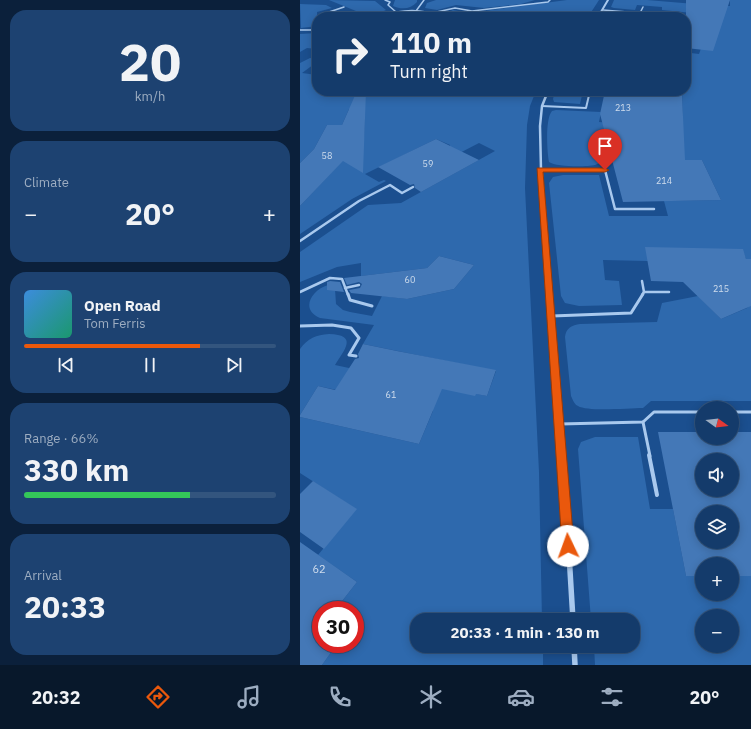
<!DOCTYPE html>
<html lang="en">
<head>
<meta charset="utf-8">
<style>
	body { margin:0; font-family:"IBM Plex Sans",sans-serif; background:#1d4271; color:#f1f3f6; height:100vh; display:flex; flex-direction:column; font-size:15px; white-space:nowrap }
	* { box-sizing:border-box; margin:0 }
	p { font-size:13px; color:#9dadc1 }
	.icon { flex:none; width:22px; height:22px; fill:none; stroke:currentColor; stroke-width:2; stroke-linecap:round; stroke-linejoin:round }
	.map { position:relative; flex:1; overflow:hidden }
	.sheet { display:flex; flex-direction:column; gap:10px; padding:10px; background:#0b203b; width:300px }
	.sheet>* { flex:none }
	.banner { position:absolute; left:12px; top:12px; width:379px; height:84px; border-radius:16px; box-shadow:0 2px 10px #0003,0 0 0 1px #33557e; background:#143b6b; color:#f1f3f6; overflow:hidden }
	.needle { width:26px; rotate:105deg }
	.fabs { position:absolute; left:395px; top:401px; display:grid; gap:8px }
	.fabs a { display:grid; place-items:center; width:44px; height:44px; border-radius:50%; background:#143b6b; box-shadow:0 2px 10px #0003,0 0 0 1px #33557e; font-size:20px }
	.speed { position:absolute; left:12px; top:601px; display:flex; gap:8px; font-size:20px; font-weight:700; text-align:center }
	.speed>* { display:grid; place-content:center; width:52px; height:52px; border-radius:50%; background:#143b6b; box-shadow:0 2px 10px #0003,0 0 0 1px #33557e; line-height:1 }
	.speed .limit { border:6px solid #d22; background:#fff; color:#111 }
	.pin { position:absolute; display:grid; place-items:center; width:34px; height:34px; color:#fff; margin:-41px -17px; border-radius:50% 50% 50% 0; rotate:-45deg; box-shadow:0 0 4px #0007 }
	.pin .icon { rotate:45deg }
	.me { position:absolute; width:44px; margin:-22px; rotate:357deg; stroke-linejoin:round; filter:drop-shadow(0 0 3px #0008) }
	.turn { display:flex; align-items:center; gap:14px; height:84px; padding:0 12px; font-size:18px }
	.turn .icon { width:52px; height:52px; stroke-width:2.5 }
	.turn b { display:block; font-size:28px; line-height:34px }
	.big { font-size:30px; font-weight:700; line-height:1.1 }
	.sheet .card { flex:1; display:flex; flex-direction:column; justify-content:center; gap:6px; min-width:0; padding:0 14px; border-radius:16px; background:#1d4271 }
	.sheet .dial { align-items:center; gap:0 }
	.dial b { font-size:52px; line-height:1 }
	.song { display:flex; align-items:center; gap:12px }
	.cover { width:48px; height:48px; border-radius:6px; background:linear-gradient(135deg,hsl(210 70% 55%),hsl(160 70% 35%)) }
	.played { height:4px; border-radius:2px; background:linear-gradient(90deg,#ea580c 70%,#33557e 70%) }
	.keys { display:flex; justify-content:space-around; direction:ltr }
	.heat { display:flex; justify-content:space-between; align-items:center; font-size:22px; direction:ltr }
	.charge { height:6px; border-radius:3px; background:linear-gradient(90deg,#34c759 66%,#33557e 0) }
	.trip { position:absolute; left:110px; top:613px; width:230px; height:40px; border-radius:16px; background:#143b6b; box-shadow:0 2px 10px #0003,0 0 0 1px #33557e; font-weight:700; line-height:40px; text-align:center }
	.dock { display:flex; height:64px; justify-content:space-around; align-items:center; background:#08182b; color:#9dadc1 }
	.dock .icon { width:28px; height:28px }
	.dock .selected { color:#ea580c }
	.dock b { font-size:18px; color:#f1f3f6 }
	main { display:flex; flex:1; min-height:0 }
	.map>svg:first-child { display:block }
	.green { fill:#2e69ad; fill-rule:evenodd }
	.building { fill:#4478b7; fill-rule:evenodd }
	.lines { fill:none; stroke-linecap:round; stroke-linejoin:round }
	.service-far4 { stroke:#a9c9ee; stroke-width:1.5 }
	.service-far3 { stroke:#a9c9ee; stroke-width:2 }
	.service-far2 { stroke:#a9c9ee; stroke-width:2.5 }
	.service-far1 { stroke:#a9c9ee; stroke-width:3 }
	.service { stroke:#a9c9ee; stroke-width:4 }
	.minor-far4 { stroke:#a9c9ee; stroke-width:2 }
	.minor-far3 { stroke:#a9c9ee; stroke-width:2.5 }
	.minor-far2 { stroke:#a9c9ee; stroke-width:3.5 }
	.minor-far1 { stroke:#a9c9ee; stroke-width:4.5 }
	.minor { stroke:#a9c9ee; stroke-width:5.5 }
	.route { fill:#ea580c; stroke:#983908 }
	.labels { text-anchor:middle; stroke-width:4; stroke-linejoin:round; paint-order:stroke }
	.number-label { font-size:9px; fill:#d0dded }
	.near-number-label { font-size:11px; fill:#d0dded }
</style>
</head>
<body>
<main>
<section class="sheet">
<div class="card dial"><b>20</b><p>km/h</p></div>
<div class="card"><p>Climate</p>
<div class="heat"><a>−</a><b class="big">20°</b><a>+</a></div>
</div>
<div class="card">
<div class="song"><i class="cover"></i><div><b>Open Road</b><p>Tom Ferris</p></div></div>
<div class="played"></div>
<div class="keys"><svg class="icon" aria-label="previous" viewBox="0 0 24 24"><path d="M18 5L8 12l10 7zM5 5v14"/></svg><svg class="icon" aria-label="pause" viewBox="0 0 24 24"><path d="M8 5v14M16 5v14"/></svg><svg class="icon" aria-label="next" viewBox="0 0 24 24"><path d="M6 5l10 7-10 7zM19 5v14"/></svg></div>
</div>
<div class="card"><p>Range · 66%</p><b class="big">330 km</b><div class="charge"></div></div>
<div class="card"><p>Arrival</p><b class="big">20:33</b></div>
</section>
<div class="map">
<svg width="451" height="665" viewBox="0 0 451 665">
	<rect width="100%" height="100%" fill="#1b4f8f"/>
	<g class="green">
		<polygon points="29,0 75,1 86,10 70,17 36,17 56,11"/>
		<path d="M95,0H117V2C111,9 102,10 93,6Z"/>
		<polygon points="136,0 235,0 221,4 184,8 156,5 137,10 125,8 127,3"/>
		<path d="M267,0H299L288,17H255L258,16L245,11L193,16L192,14C181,15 152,21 145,14L153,10L169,13Z"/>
		<path d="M314,0H347L419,6H430V0H451V259H446L442,249L348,261L303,260L305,280L319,281L322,305L279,306L265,303L261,296L249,183L253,177L263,175H299L309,216H368L364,201L421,200L402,160L304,161C301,162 298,164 295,165C286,167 256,167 249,162C247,152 245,119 252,111L256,110L301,112L299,122L383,129L382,91H386V58H390L391,53L399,54L413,15L362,10V7L337,5L335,10L314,8L311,7Z"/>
		<polygon points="0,4 26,5 32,8 17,12 17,26 1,28"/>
		<polygon points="17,33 17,49 7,48 0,52 0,34"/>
		<path d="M10,58L17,59V62L2,73L17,75V91H236L230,106L227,125L225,188L239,472L242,620H117V646H243V665H22L37,644H55L56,618L55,610H46L39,605L57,582L18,555L56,509L0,473V417L119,444L133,411L122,383L187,396L196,371L63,344L74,325L20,318C0,310 11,290 28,285L35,289L36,304L43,310L50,312L72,316L82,296L107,299L154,289L174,265L139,256L127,268L61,276V263L37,267L0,282V252L68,205L101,203L195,151L179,143L148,159L150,145L136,139L65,174L79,182L84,180L86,181L52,199L0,234V206L64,138L65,109H49L42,125H27L14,149L0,163V63Z"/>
		<polygon points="255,91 283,91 280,104 254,102 253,99"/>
		<path d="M398,296L421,319L447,308L451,303V401H351L343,408C329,408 288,412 278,406C274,404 273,400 271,396L265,337C266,328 272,325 280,324L357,322L362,303Z"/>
		<path d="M29,334C58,335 45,349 35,365L77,374L65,396L18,386L0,415V349C8,338 16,335 29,334Z"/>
		<path d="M295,437H338L350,509H373L386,576H402V594H432V576H451V665H295L294,646H333V620H291L278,449L281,442ZM402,616H432V646H402Z"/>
	</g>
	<g class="building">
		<polygon points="386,0 430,0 413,51 386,48"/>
		<polygon points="57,91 66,91 63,173 43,161 0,206 0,163 14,149 27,125 42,125"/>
		<polygon points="305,91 382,95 385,160 402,160 421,200 323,202 300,114"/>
		<polygon points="136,139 179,160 121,192 115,188 114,184 110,185 78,167"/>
		<polygon points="345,247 443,249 446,259 451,259 451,306 421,319 383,282 351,281"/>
		<polygon points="139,256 174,265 154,289 107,299 51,293 49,290 60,288 62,284 59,282 47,285 44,278 127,268"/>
		<polygon points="30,281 40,282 44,292 27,290 27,282"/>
		<polygon points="63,344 97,351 196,370 187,396 176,394 175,396 142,389 119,444 0,417 0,415 18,386 35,390 55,359 59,358 58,354"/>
		<path d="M358,432H402V438H432V432H451V576H432V564H402V576H386ZM402,460H432V490H402ZM402,512H432V542H402Z"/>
		<polygon points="13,481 57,509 24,549 0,532 0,494"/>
		<polygon points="0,542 57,582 39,605 46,610 21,610 21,644 37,644 22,665 0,665"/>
	</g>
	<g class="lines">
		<g class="service-far4">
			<polyline points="85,0 90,2 88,5 96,12"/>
			<polyline points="303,10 340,13 343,7"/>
			<polyline points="116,11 124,0"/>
			<polyline points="132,13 155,8 172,11 248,2 250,0"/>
			<polyline points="26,17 26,13 44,7"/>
			<path d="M80,17C99,10 120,7 139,17"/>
			<polyline points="174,17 183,17"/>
			<polyline points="0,30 17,30"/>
		</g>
		<g class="service-far3">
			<polyline points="242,106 286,108 290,91"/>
			<polyline points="240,170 305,170"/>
		</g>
		<g class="service-far2">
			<polyline points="240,170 305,170 315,209 354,209"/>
			<polyline points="0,241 59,201 90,185 102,193 113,187"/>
			<polyline points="342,281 344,292"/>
			<polyline points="45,288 59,285"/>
			<polyline points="0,292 30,278 42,279 48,295"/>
			<polyline points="342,295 344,292 369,292"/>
		</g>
		<g class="service-far1">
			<polyline points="48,294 50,300 72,306"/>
			<polyline points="252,316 331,313 343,294"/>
			<polyline points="0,326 32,325 51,328 59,338 49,355 56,356"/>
			<polyline points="432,412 451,412"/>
			<polyline points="343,422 350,456"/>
			<polyline points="260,424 343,422 354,412 402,412"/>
		</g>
		<polyline class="service" points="349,455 357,495"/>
		<polyline class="minor-far4" points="298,17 308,0"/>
		<polyline class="minor-far3" points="241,170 240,126 242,106 248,91"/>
		<polyline class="minor-far2" points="241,169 250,295"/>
		<polyline class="minor-far1" points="250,294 263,456"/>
		<g class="minor">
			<polyline points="263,455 273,620"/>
			<polyline points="274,646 275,665"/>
		</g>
	</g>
	<polygon class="route" points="237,168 305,168 309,170 305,172 243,172 274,546 272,550 268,552 264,550 262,546"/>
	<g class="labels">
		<g class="number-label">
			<text x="323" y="111">213</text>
			<text x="27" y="159">58</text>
			<text x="128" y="167">59</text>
			<text x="364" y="184">214</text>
			<text x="110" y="283">60</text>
			<text x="421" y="292">215</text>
			<text x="91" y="398">61</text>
		</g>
		<g class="near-number-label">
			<text x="19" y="573">62</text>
		</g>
	</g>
</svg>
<div class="fabs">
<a><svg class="needle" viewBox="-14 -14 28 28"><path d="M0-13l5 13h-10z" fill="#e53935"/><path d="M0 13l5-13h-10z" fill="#9dadc1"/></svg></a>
<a><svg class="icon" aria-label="sound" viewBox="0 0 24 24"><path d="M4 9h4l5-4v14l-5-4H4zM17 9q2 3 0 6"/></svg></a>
<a><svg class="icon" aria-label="layers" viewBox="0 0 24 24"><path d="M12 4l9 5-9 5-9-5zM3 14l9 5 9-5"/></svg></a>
<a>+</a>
<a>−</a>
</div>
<div class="speed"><div class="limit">30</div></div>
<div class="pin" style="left:305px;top:170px;background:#d93025"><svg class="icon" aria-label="arrive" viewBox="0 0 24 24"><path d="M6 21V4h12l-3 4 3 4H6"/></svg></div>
<svg class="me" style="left:268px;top:546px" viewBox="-20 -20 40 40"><circle r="19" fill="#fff"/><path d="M0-13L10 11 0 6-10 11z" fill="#ea580c"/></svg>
<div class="trip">20:33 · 1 min · 130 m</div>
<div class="banner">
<div class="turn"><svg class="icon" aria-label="right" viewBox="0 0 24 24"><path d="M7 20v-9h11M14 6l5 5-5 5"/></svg><div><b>110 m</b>Turn right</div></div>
</div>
</div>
</main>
<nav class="dock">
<b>20:32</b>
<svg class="icon selected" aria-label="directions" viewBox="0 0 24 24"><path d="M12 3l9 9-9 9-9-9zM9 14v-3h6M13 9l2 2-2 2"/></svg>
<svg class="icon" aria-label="music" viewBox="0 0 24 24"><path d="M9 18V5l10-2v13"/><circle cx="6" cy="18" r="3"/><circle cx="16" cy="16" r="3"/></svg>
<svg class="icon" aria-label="phone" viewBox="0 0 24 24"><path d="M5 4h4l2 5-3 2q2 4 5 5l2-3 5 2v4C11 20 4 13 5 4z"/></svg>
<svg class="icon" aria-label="climate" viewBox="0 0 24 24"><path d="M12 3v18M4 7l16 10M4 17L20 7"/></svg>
<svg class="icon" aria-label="car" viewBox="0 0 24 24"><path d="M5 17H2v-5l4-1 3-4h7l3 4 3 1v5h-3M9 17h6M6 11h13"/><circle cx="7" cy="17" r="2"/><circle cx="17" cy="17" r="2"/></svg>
<svg class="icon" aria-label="filters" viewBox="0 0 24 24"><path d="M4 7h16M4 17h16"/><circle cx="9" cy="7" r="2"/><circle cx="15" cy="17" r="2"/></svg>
<b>20°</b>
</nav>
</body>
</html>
